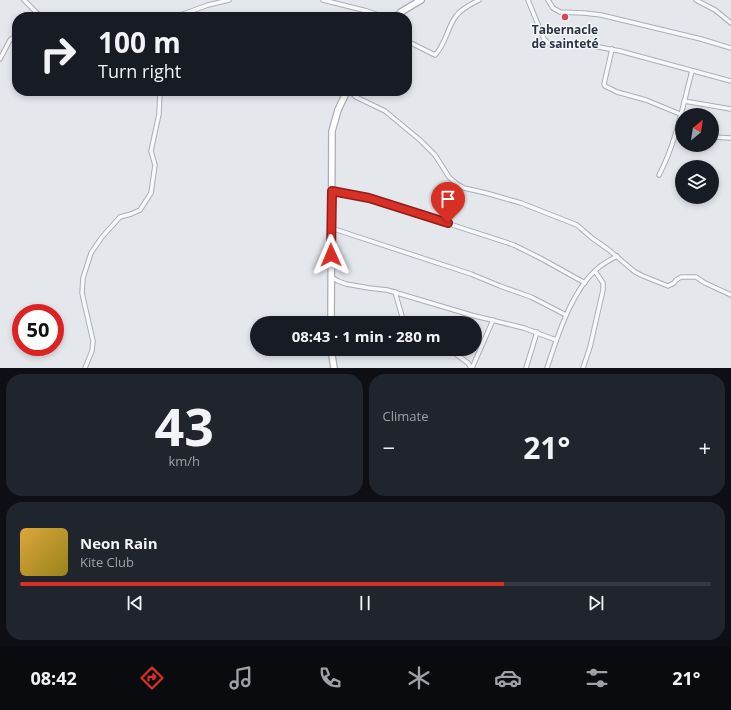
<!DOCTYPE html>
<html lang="en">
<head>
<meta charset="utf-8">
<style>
	body { margin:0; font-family:"Open Sans",sans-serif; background:#20242c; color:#f1f3f6; height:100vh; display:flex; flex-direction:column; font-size:15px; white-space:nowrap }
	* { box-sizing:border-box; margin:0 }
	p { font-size:13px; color:#9ea1a6 }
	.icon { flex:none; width:22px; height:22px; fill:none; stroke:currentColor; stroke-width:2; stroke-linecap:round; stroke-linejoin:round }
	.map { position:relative; height:368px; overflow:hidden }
	.sheet { display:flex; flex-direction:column; gap:6px; padding:6px; background:#0d0f14; flex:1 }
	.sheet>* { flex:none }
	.banner { position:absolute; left:12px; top:12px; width:400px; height:84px; border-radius:16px; box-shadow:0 2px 6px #0003; background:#171b24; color:#f1f3f6; overflow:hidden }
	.needle { width:26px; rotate:30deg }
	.buttons { position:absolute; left:675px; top:108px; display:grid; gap:8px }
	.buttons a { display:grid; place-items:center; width:44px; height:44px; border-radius:50%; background:#171b24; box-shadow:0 2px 6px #0003; font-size:20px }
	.speed { position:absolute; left:12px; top:304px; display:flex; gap:8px; font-size:20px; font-weight:700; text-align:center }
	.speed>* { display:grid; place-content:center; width:52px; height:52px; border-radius:50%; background:#171b24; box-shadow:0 2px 6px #0003; line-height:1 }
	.speed .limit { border:6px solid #d22; background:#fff; color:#111 }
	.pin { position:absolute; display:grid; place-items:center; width:34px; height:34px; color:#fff; margin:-41px -17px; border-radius:50% 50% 50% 0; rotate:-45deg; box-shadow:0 0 4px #0007 }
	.pin .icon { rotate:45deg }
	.me { position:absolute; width:44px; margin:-22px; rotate:359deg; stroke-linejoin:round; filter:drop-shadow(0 0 3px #0008) }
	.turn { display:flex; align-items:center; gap:14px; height:84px; padding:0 20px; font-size:18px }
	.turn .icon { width:52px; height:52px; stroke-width:2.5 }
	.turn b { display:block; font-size:28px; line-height:34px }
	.big { font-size:30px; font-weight:700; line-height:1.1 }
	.sheet .tile { flex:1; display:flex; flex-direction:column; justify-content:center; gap:6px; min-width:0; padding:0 14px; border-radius:16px; background:#20242c }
	.sheet .dial { align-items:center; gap:0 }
	.dial b { font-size:52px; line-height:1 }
	.song { display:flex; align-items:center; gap:12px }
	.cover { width:48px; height:48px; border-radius:6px; background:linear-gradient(135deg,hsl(40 70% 55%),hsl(50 70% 35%)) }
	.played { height:4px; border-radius:2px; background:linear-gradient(90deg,#d93025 70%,#363941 70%) }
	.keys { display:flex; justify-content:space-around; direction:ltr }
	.heat { display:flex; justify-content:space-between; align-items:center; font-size:22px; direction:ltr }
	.sheet .tiles { flex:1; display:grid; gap:6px; grid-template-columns:1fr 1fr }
	.tile:last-child { grid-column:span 2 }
	.trip { position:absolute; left:250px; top:316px; width:232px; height:40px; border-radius:20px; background:#171b24; box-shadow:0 2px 6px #0003; font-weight:700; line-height:40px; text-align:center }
	.tab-bar { display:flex; height:64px; justify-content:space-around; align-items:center; background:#090b0e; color:#9ea1a6 }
	.tab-bar .icon { width:28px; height:28px }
	.tab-bar .active { color:#d93025 }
	.tab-bar b { font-size:18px; color:#f1f3f6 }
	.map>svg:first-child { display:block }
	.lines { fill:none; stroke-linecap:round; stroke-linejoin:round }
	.minor-casing { stroke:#a9aeb7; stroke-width:5.5 }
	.secondary-casing { stroke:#a9aeb7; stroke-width:8 }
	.minor { stroke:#f7f8fa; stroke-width:3.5 }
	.secondary { stroke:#fff; stroke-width:5.5 }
	.route-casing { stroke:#8d1f18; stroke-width:10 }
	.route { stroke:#d93025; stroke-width:7 }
	.poi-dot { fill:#d1495b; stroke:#f4f6f9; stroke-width:1.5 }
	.labels { text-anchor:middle; stroke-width:3; stroke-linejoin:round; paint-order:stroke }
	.poi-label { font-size:12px; font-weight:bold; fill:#2b3445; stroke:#f4f6f9 }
</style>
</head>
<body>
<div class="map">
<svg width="731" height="368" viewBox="0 0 731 368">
	<rect width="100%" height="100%" fill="#e4e7ec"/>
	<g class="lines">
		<g class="minor-casing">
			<g id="minor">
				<polyline points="24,0 41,17"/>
				<polyline points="323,0 367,11 384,17"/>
				<polyline points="528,0 544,39 548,43 560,43 588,45 620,51 731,81"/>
				<polyline points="548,0 553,8 560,12 584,13 601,15 701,39 731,48"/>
				<polyline points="696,0 715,10 731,23"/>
				<polyline points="175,17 208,5 229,0"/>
				<path d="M407,41L435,55C446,44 447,28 456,16C461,9 471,4 479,0"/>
				<polyline points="612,49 604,84 605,86 617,92 646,100 680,114"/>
				<polyline points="0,59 10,40 17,35"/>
				<polyline points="350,91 356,97 385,111 420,140 435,155 449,177 457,184 464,188 486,193 521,203 577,225 592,238 609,250 635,272 643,276 668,286 674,283 676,280 681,277 696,277 705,283 731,295"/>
				<polyline points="684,101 731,109"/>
				<polyline points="712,137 731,138"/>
				<path d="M659,175C676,143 683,105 692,71"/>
				<polyline points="332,191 369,198 388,204 514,245 542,259 585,283"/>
				<polyline points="331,228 471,274 500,286 531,297 566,315"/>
				<polyline points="331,277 338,281 346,284 369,288 387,290 471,315 524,328 556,340"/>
				<polyline points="395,292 404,323"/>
				<polyline points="449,349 468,363 471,368"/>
				<polyline points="85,368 92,351 93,341 82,293 83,278 91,253 102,237 120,217 131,214 140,210 151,193 155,165 151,151 159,114 160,91"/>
				<polyline points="472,368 493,320"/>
				<polyline points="526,368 537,332"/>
				<path d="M547,368C558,335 571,291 598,268C604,263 610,260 617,256"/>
				<polyline points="583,368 590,347 603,290 603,283 595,271"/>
			</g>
		</g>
		<g class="secondary-casing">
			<g id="secondary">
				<polyline points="396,17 401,12 421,0"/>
				<polyline points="331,323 332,131 338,110 347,91"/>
				<polyline points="331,349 334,368"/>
			</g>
		</g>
		<use href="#minor" class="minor"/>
		<use href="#secondary" class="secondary"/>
	</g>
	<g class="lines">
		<g class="route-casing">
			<polyline id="route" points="331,255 332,191 369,198 448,223"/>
		</g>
		<use href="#route" class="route"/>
	</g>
	<circle class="poi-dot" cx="565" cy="17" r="4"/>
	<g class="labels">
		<g class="poi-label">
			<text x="565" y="34">Tabernacle<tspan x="565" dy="14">de sainteté</tspan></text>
		</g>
	</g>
</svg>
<div class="buttons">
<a><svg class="needle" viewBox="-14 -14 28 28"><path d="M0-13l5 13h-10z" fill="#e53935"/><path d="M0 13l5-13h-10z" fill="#9ea1a6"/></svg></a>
<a><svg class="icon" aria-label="layers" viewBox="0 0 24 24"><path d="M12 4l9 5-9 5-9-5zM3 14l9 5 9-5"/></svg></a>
</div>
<div class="speed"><div class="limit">50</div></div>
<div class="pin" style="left:448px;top:223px;background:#d93025"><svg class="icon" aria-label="arrive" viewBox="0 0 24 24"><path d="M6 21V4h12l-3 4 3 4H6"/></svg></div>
<svg class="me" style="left:331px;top:255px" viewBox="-20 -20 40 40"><path d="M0-17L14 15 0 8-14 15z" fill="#d93025" stroke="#fff" stroke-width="4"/></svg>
<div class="trip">08:43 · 1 min · 280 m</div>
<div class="banner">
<div class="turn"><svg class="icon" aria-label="right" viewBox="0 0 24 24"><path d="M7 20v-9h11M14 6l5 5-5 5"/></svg><div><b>100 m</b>Turn right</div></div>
</div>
</div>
<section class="sheet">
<div class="tiles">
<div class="tile dial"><b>43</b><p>km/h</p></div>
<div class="tile"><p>Climate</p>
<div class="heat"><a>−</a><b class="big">21°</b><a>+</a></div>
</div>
<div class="tile">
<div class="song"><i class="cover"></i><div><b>Neon Rain</b><p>Kite Club</p></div></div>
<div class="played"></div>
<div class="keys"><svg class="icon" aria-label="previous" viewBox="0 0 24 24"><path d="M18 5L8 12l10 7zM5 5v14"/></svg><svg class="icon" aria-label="pause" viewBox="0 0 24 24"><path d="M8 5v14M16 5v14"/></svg><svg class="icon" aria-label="next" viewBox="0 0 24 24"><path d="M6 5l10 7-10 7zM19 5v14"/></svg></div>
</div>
</div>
</section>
<nav class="tab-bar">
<b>08:42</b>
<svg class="icon active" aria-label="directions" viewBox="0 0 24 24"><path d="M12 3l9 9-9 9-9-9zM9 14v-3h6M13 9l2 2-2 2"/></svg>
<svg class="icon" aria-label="music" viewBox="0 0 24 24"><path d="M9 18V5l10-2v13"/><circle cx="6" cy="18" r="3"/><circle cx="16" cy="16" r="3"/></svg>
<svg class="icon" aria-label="phone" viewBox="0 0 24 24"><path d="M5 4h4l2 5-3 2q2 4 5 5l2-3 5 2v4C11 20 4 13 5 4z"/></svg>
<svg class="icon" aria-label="climate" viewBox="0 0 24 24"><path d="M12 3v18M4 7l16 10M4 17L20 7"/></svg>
<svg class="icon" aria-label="car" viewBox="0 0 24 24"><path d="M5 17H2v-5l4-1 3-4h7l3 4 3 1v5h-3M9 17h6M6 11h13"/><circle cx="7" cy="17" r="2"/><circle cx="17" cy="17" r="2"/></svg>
<svg class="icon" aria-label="filters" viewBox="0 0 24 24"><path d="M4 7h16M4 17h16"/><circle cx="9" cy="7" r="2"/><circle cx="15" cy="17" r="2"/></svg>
<b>21°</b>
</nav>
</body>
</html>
